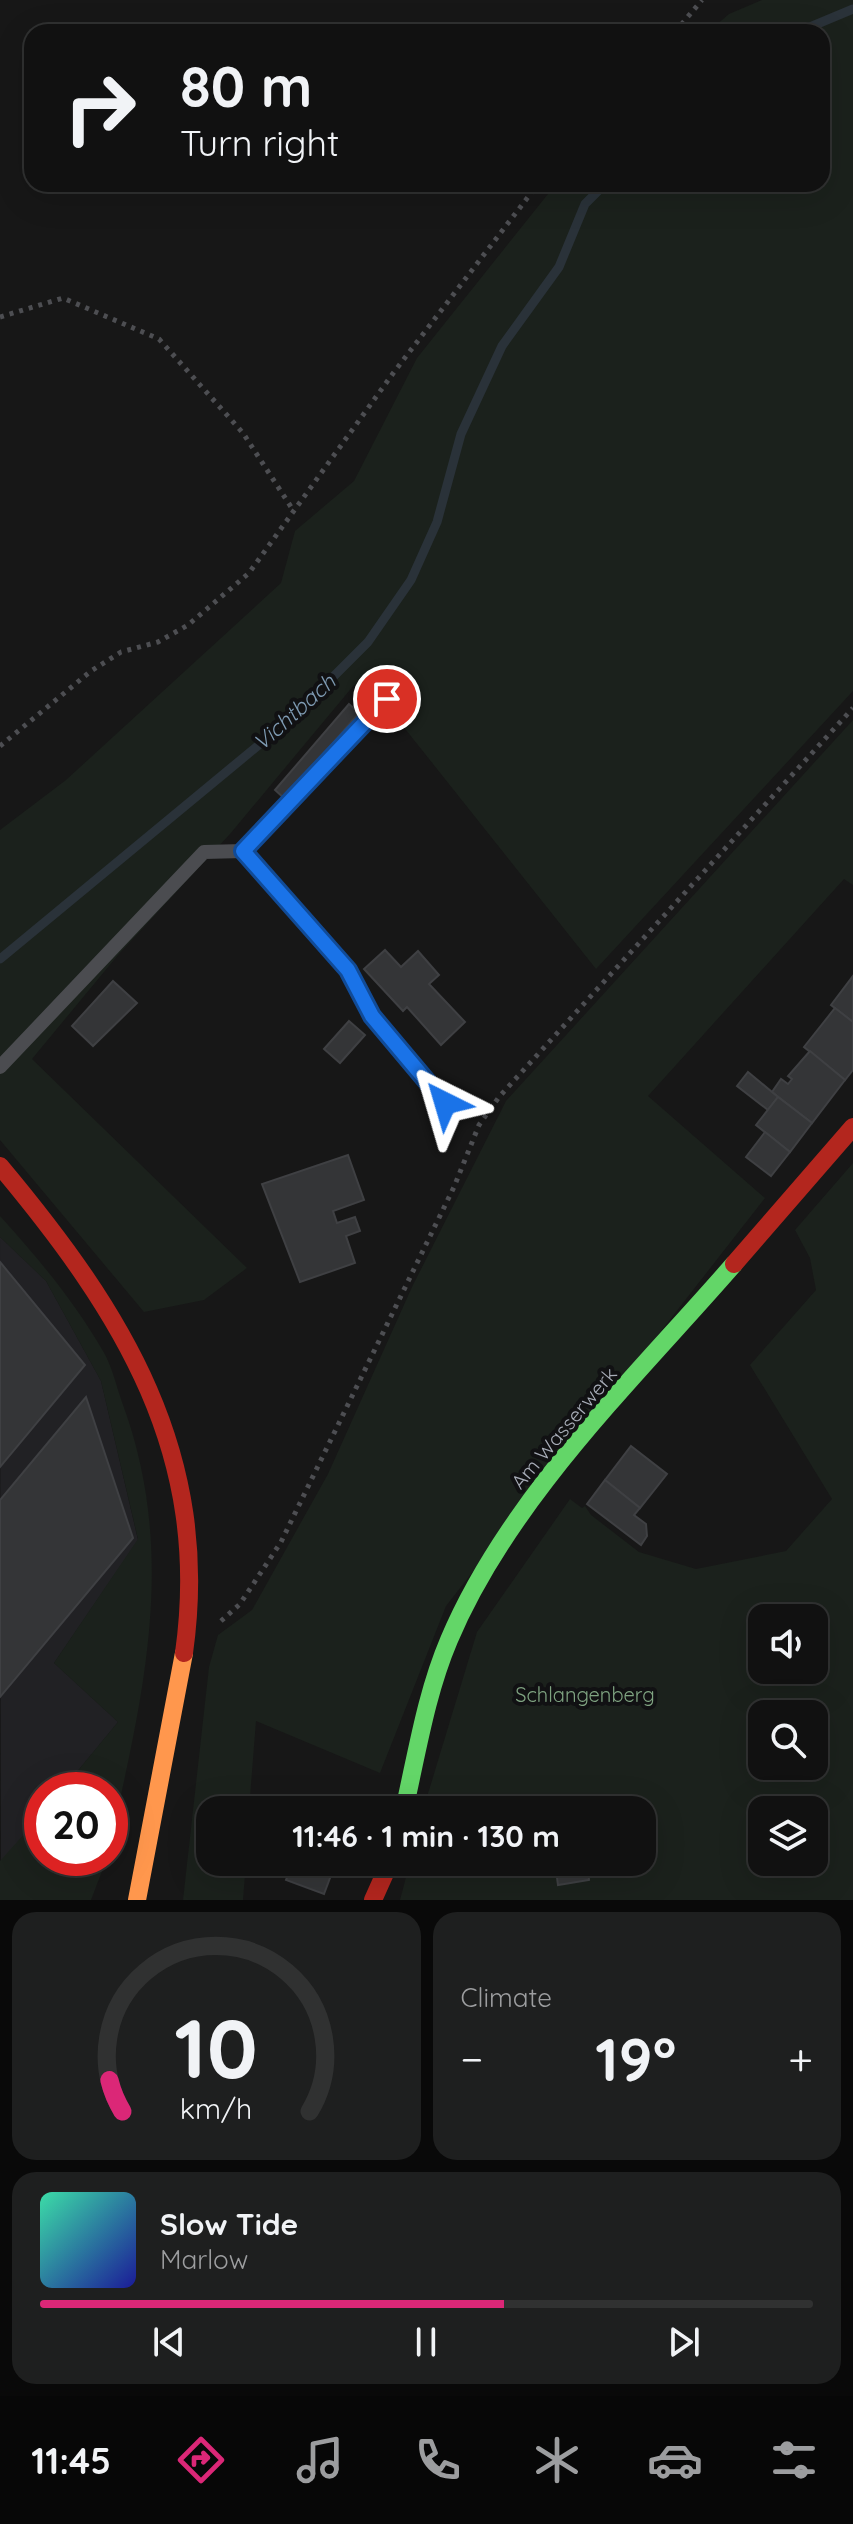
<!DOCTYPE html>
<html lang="en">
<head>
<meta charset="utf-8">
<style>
	body { margin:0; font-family:Quicksand,sans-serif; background:#1e1f1f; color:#f1f3f6; height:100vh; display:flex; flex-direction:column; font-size:30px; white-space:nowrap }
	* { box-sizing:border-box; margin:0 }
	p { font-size:26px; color:#9c9d9f }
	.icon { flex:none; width:44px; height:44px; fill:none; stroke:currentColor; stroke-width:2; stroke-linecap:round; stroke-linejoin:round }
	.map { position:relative; height:1900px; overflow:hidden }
	.panel { display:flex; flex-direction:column; gap:12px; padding:12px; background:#090909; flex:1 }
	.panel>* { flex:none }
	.guide { position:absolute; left:24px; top:24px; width:806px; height:168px; border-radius:24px; box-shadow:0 8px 32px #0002,0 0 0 2px #303131; background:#111; color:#f1f3f6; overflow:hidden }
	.tools { position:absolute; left:748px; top:1604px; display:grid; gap:16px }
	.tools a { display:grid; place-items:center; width:80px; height:80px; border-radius:16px; background:#111; box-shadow:0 8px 32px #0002,0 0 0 2px #303131; font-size:40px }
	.speed { position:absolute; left:24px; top:1772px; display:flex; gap:16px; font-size:40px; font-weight:700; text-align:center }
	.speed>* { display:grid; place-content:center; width:104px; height:104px; border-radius:50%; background:#111; box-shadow:0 8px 32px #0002,0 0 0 2px #303131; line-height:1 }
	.speed .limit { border:12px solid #d22; background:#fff; color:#111 }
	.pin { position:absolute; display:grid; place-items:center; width:68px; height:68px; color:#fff; margin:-34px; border:4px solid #fff; border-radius:50%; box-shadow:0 2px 8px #0007 }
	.me { position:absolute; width:88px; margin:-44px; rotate:320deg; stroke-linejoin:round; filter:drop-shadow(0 0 6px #0008) }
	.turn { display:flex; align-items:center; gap:28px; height:168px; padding:0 24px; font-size:36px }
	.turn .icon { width:104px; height:104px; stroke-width:2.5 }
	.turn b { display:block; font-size:56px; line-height:68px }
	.big { font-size:60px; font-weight:800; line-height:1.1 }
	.panel .widget { flex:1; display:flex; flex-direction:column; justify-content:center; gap:12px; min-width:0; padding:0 28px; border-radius:24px; background:#1e1f1f }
	.panel .dial { align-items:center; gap:0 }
	.dial svg { height:208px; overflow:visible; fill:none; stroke:#303131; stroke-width:7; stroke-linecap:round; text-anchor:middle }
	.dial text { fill:#f1f3f6; stroke:none }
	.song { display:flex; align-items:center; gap:24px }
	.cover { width:96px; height:96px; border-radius:12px; background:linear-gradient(135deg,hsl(160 70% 55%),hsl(240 70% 35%)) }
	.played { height:8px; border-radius:4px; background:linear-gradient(90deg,#db2777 60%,#303131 60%) }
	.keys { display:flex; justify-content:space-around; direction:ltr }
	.heat { display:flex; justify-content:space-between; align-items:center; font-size:44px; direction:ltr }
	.panel .tiles { flex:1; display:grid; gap:12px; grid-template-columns:1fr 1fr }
	.widget:last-child { grid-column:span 2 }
	.trip { position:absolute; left:196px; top:1796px; width:460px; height:80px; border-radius:24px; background:#111; box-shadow:0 8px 32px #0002,0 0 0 2px #303131; font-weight:800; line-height:80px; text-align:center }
	.menu { display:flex; height:128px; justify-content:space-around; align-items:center; background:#070707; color:#9c9d9f }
	.menu .icon { width:56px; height:56px }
	.menu .current { color:#db2777 }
	.menu b { font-size:36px; color:#f1f3f6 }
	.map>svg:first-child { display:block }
	.built { fill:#212124 }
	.green { fill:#1b211c; fill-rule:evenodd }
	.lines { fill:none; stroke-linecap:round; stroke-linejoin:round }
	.stream { stroke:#2a3239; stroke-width:9 }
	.building { fill:#343537; stroke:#3f4043; stroke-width:2 }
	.path { stroke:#4d4e52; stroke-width:5; stroke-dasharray:4 6; stroke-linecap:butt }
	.lane { stroke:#4b4c50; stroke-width:14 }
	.fast { stroke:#63d668; stroke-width:18 }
	.slow { stroke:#ff974d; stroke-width:18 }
	.jam { stroke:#b3261e; stroke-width:18 }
	.route-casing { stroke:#114b97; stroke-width:20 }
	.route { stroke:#1a73e8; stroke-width:14 }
	.labels { text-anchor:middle; stroke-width:8; stroke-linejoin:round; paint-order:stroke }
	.street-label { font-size:20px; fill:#a8adb8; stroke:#111113 }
	.park-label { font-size:20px; fill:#7fa381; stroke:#111113 }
	.water-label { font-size:22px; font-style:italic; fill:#7f9bb3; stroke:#111113 }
</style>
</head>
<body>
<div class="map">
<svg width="853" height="1900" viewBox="0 0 853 1900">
	<rect width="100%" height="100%" fill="#171717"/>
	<polygon class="built" points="0,1237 46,1281 101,1381 138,1540 54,1663 118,1722 62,1790 42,1790 42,1814 1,1862"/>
	<g class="green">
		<polygon points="762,0 853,0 853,691 596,969 379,696 354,685 230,834 118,955 32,1059 247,1268 204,1300 144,1312 0,1140 0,830 66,780 281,583 295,531 354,481 417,358 556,184 822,184 822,32 708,32 729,14"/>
		<polygon points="853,720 853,885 844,879 648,1096 765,1198 446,1606 380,1773 256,1721 249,1810 210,1810 210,1862 246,1862 243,1900 183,1900 209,1667 218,1635 252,1610 328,1474 412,1287 506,1101"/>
		<path d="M853,1163V1900H400L410,1862H642V1810H423L477,1632L570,1499L582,1508L585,1506L591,1515L639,1552L696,1569L786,1551L832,1499L750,1365L816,1290L810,1258L795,1230ZM762,1618H814V1670H762ZM762,1714H814V1766H762ZM762,1810H814V1862H762Z"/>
		<path d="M0,1216C38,1258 74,1301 103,1351C112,1366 116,1385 122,1402C178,1553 144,1693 110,1844V1790H62L118,1722L54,1663L138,1539L101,1381L46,1281L0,1237Z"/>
		<polygon points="42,1814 42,1858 107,1858 91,1900 0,1900 0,1861"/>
	</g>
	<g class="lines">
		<g class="stream">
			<polyline points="798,32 853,9"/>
			<polyline points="0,959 295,715 368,642 411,580 437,522 461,434 502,346 559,267 585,204 605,184"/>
		</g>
	</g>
	<g class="building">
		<polygon points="349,704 359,713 285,799 275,790"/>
		<polygon points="385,950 401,967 418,951 439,975 429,984 465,1022 441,1045 407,1007 403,1011 364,969"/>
		<polygon points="853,976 853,1022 831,1005"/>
		<polygon points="113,981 137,1003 93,1046 72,1026"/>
		<polygon points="835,1008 853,1022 853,1070 845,1080 804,1047"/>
		<polygon points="349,1021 365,1035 340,1063 324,1049"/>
		<polygon points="810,1051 845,1080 812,1123 772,1092 781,1079 788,1084 792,1079 788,1076"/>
		<polygon points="748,1072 778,1097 768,1110 737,1086"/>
		<polygon points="778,1097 812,1123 790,1152 756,1125"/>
		<polygon points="765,1132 790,1152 771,1176 746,1157"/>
		<polygon points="348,1155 364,1200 333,1211 337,1223 355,1217 360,1231 346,1236 355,1263 300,1282 262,1184"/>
		<polygon points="0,1262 85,1365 0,1467"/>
		<polygon points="86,1397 133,1538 0,1697 0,1500"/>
		<polygon points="631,1446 667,1474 640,1508 605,1480"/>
		<polygon points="605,1480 640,1508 634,1515 646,1524 647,1536 641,1545 587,1504"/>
		<polygon points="293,1862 336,1862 324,1894 286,1880"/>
		<polygon points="533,1862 587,1862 589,1880 558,1885 556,1870 534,1874"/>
	</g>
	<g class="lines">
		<g class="path">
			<polyline points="675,32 702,0"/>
			<polyline points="0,317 63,298 159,339 243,433 293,510"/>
			<polyline points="0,746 91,671 121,652 158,642 188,625 249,573 394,372 538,184"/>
			<polyline points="221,1621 240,1604 281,1542 454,1187 479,1125 499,1097 853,708"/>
		</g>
		<g class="lane">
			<polyline points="243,851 348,970 372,1016 445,1103"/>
			<polyline points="0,1067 204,852 243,851 387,699"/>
		</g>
		<path class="fast" d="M404,1810C417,1753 426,1694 449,1640C509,1498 634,1379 734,1264"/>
		<polyline class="slow" points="137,1900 184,1653"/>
		<g class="jam">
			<path d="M0,1166C123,1313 212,1454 184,1653"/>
			<polyline points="734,1264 853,1127"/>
			<polyline points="373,1900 390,1862"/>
		</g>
	</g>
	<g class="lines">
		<g class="route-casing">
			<polyline id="route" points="387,699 243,851 348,970 372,1016 445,1103"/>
		</g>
		<use href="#route" class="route"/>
	</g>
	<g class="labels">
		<g class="street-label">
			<text transform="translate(564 1428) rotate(-50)" y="7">Am Wasserwerk</text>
		</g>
		<g class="park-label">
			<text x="585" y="1702">Schlangenberg</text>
		</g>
		<g class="water-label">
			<text transform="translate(294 712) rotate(-42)" y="8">Vichtbach</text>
		</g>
	</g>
</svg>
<div class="tools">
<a><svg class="icon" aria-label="sound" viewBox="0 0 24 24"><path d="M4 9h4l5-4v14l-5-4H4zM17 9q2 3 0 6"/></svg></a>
<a><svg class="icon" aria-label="search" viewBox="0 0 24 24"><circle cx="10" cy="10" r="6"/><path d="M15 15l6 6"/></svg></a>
<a><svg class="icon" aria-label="layers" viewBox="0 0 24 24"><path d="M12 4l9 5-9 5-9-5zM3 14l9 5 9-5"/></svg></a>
</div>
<div class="speed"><div class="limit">20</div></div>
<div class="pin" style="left:387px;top:699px;background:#d93025"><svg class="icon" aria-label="arrive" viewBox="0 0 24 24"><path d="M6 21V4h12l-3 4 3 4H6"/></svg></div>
<svg class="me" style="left:445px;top:1103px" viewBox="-20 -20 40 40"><path d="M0-17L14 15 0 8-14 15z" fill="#1a73e8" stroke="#fff" stroke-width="4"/></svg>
<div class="trip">11:46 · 1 min · 130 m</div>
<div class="guide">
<div class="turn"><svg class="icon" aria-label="right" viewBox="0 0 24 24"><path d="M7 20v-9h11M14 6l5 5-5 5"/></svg><div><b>80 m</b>Turn right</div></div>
</div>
</div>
<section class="panel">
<div class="tiles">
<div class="widget dial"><svg viewBox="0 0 100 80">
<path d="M14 69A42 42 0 1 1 86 69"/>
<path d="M14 69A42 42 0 0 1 9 57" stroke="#db2777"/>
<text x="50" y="56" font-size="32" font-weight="700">10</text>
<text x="50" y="72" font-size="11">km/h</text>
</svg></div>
<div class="widget"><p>Climate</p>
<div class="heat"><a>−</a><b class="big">19°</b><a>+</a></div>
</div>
<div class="widget">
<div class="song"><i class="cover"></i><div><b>Slow Tide</b><p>Marlow</p></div></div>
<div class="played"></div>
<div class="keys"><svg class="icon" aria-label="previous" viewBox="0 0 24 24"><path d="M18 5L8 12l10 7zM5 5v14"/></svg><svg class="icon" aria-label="pause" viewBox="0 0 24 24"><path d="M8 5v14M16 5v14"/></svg><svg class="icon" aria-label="next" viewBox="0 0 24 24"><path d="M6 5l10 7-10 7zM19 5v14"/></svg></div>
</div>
</div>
</section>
<nav class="menu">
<b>11:45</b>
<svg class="icon current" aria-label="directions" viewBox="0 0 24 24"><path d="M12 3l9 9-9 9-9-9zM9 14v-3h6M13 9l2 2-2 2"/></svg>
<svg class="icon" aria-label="music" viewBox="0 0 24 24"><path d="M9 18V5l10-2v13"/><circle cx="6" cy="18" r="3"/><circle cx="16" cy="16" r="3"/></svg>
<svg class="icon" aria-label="phone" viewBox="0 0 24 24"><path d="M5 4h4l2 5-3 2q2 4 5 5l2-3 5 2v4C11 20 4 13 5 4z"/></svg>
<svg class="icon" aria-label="climate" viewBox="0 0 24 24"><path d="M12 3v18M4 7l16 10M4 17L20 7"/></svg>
<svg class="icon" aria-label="car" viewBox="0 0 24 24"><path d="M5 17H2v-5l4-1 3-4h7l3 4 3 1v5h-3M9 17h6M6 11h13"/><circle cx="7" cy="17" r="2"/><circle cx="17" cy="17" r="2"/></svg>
<svg class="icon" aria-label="filters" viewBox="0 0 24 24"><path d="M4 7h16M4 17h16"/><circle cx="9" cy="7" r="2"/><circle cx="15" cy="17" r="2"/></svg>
</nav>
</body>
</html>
